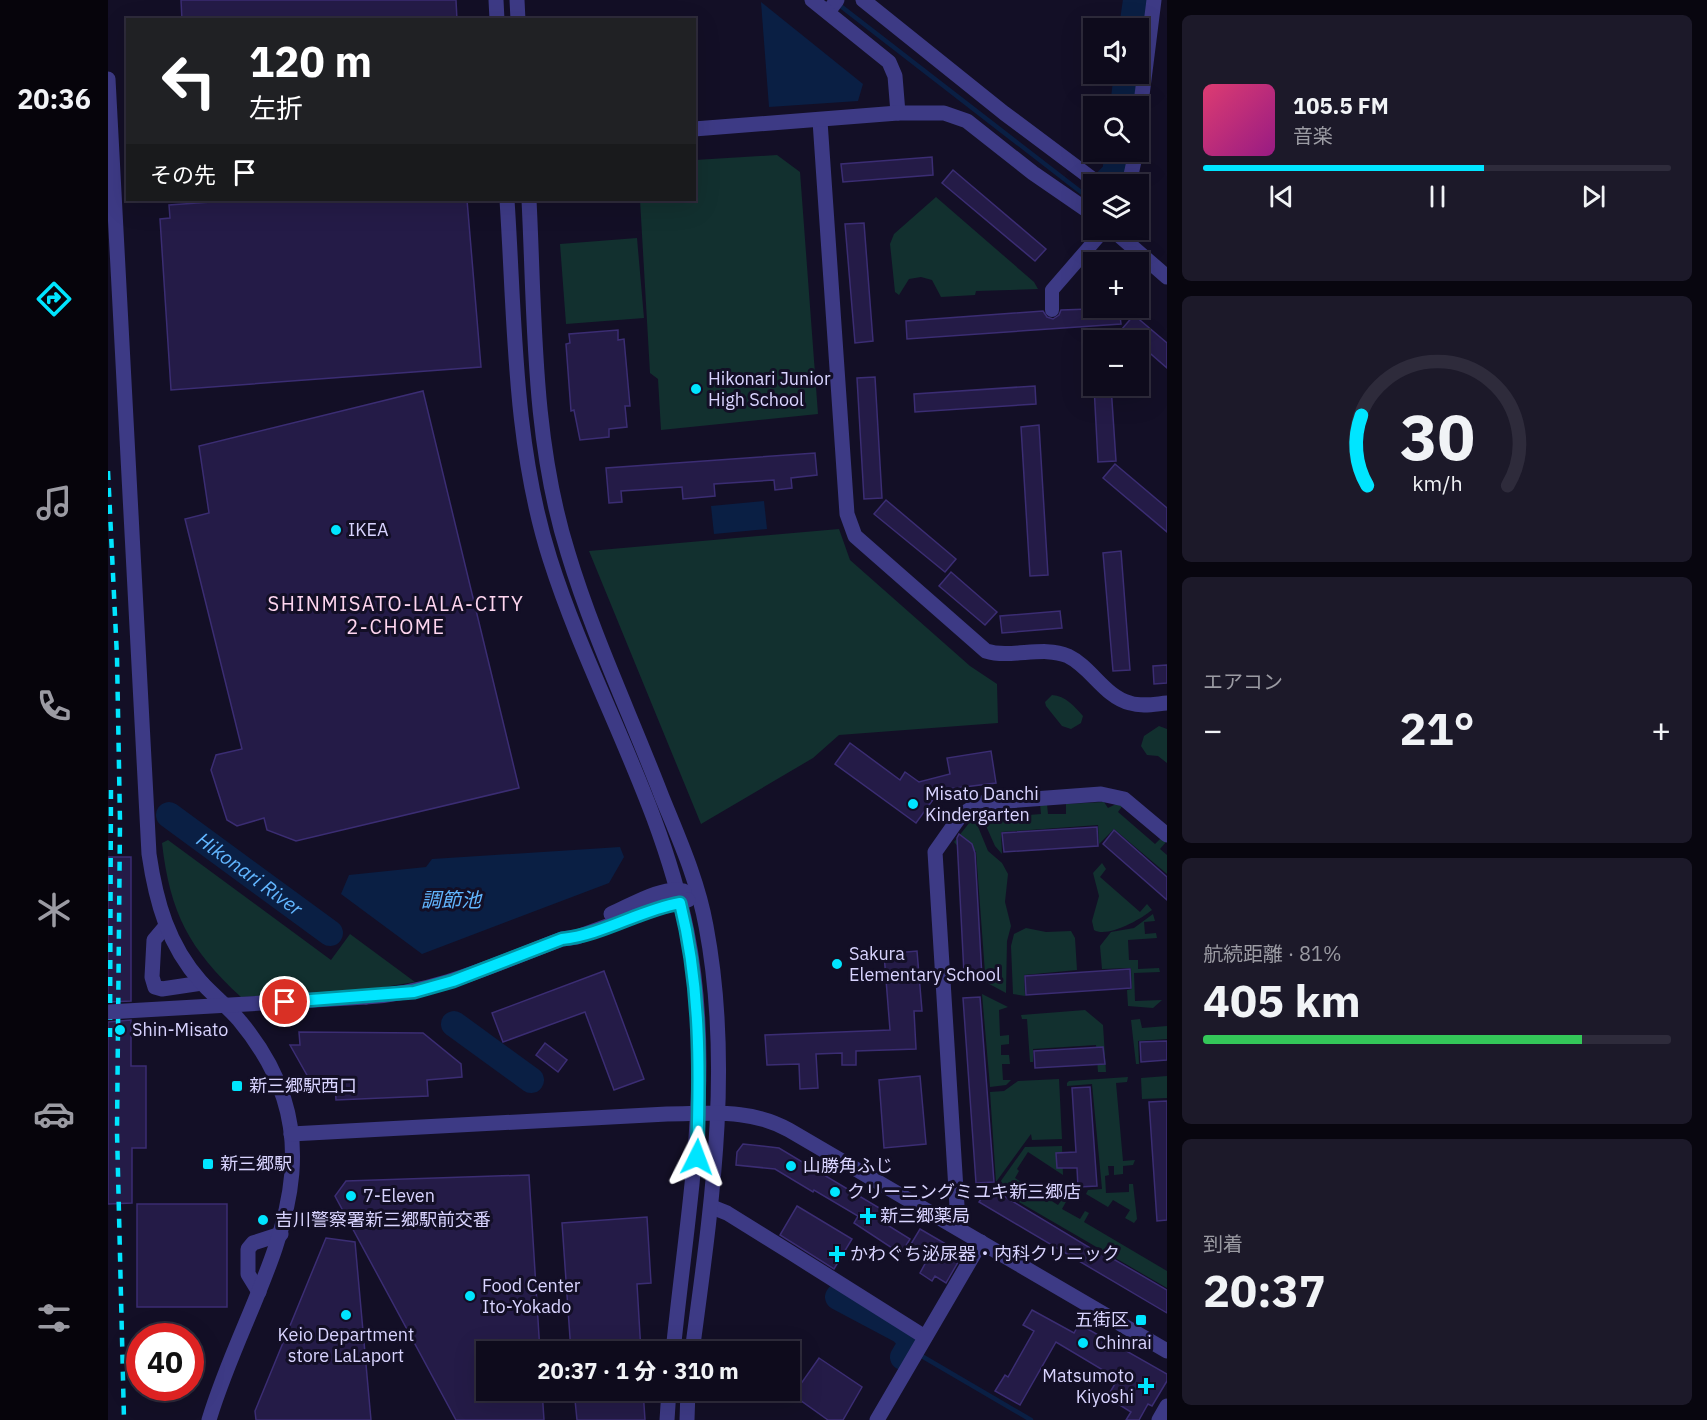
<!DOCTYPE html>
<html lang="ja">
<head>
<meta charset="utf-8">
<style>
	body { margin:0; font-family:"IBM Plex Sans","Noto Sans JP",sans-serif; background:#1c1929; color:#f1f3f6; height:100vh; display:flex; flex-direction:column; font-size:22px; white-space:nowrap }
	* { box-sizing:border-box; margin:0 }
	p { font-size:20px; color:#9b9ba3 }
	.icon { flex:none; width:33px; height:33px; fill:none; stroke:currentColor; stroke-width:2; stroke-linecap:round; stroke-linejoin:round }
	.map { position:relative; flex:1; overflow:hidden }
	.details { display:flex; flex-direction:column; gap:15px; padding:15px; background:#08060f; width:540px }
	.details>* { flex:none }
	.top-card { position:absolute; left:18px; top:18px; width:570px; height:183px; border-radius:0px; box-shadow:0 6px 24px #0002,0 0 0 2px #2e2b3b; background:#202124; color:#fff; overflow:hidden }
	.buttons { position:absolute; left:975px; top:18px; display:grid; gap:12px }
	.buttons a { display:grid; place-items:center; width:66px; height:66px; border-radius:0px; background:#0e0b1c; box-shadow:0 6px 24px #0002,0 0 0 2px #2e2b3b; font-size:30px }
	.speed { position:absolute; left:18px; top:1323px; display:flex; gap:12px; font-size:30px; font-weight:700; text-align:center }
	.speed>* { display:grid; place-content:center; width:78px; height:78px; border-radius:50%; background:#0e0b1c; box-shadow:0 6px 24px #0002,0 0 0 2px #2e2b3b; line-height:1 }
	.speed .limit { border:9px solid #d22; background:#fff; color:#111 }
	.pin { position:absolute; display:grid; place-items:center; width:51px; height:51px; color:#fff; margin:-26px; border:3px solid #fff; border-radius:50%; box-shadow:0 2px 6px #0007 }
	.me { position:absolute; width:66px; margin:-33px; rotate:3deg; stroke-linejoin:round; filter:drop-shadow(0 0 4px #0008) }
	.turn { display:flex; align-items:center; gap:21px; height:126px; padding:0 24px; font-size:27px }
	.turn .icon { width:78px; height:78px; stroke-width:2.5 }
	.turn b { display:block; font-size:42px; line-height:51px }
	.then { display:flex; align-items:center; height:57px; padding:0 24px; background:#0003; gap:12px; font-size:22px }
	.big { font-size:45px; font-weight:800; line-height:1.1 }
	.details .card { flex:1; display:flex; flex-direction:column; justify-content:center; gap:9px; min-width:0; padding:0 21px; border-radius:9px; background:#1c1929 }
	.details .dial { align-items:center; gap:0 }
	.dial svg { height:156px; overflow:visible; fill:none; stroke:#2e2b3b; stroke-width:7; stroke-linecap:round; text-anchor:middle }
	.dial text { fill:#f1f3f6; stroke:none }
	.song { display:flex; align-items:center; gap:18px }
	.cover { width:72px; height:72px; border-radius:9px; background:linear-gradient(135deg,hsl(340 70% 55%),hsl(310 70% 35%)) }
	.played { height:6px; border-radius:3px; background:linear-gradient(90deg,#00e5ff 60%,#2e2b3b 60%) }
	.keys { display:flex; justify-content:space-around; direction:ltr }
	.heat { display:flex; justify-content:space-between; align-items:center; font-size:33px; direction:ltr }
	.charge { height:9px; border-radius:4px; background:linear-gradient(90deg,#34c759 81%,#2e2b3b 0) }
	.trip { position:absolute; left:368px; top:1341px; width:324px; height:60px; border-radius:0px; background:#0e0b1c; box-shadow:0 6px 24px #0002,0 0 0 2px #2e2b3b; font-weight:800; line-height:60px; text-align:center }
	main { display:flex; flex:1; min-height:0 }
	.tab-bar { display:flex; flex-direction:column; width:108px; justify-content:space-around; align-items:center; background:#06040b; color:#9b9ba3 }
	.tab-bar .icon { width:42px; height:42px }
	.tab-bar .current { color:#00e5ff }
	.tab-bar b { font-size:27px; color:#f1f3f6 }
	.map>svg:first-child { display:block }
	.green { fill:#12302f }
	.water { fill:#0a1f44 }
	.lines { fill:none; stroke-linecap:round; stroke-linejoin:round }
	.stream { stroke:#0a1f44; stroke-width:4.5 }
	.river { stroke:#0a1f44; stroke-width:26 }
	.building { fill:#241b47; stroke:#3b2d73; stroke-width:1.5 }
	.pedestrian { stroke:#3d3a85; stroke-width:14 }
	.minor { stroke:#3d3a85; stroke-width:15 }
	.tertiary { stroke:#3d3a85; stroke-width:15 }
	.rail { stroke:#00e5ff; stroke-width:4.5; stroke-dasharray:9 8; stroke-linecap:butt }
	.tertiary-bridge { stroke:#3d3a85; stroke-width:15 }
	.route-casing { stroke:#0095a6; stroke-width:15 }
	.route { stroke:#00e5ff; stroke-width:10 }
	.poi-dot { fill:#00e5ff; stroke:#130f26; stroke-width:2 }
	.labels { text-anchor:middle; stroke-width:6; stroke-linejoin:round; paint-order:stroke }
	.poi-label { font-size:18px; fill:#d9d4ff; stroke:#130f26; text-anchor:start }
	.neighbourhood-label { font-size:20px; letter-spacing:1.5px; fill:#ffd6f0; stroke:#130f26 }
	.water-label { font-size:20px; font-style:italic; fill:#62b6ff; stroke:#130f26 }
</style>
</head>
<body>
<main>
<nav class="tab-bar">
<b>20:36</b>
<svg class="icon current" aria-label="directions" viewBox="0 0 24 24"><path d="M12 3l9 9-9 9-9-9zM9 14v-3h6M13 9l2 2-2 2"/></svg>
<svg class="icon" aria-label="music" viewBox="0 0 24 24"><path d="M9 18V5l10-2v13"/><circle cx="6" cy="18" r="3"/><circle cx="16" cy="16" r="3"/></svg>
<svg class="icon" aria-label="phone" viewBox="0 0 24 24"><path d="M5 4h4l2 5-3 2q2 4 5 5l2-3 5 2v4C11 20 4 13 5 4z"/></svg>
<svg class="icon" aria-label="climate" viewBox="0 0 24 24"><path d="M12 3v18M4 7l16 10M4 17L20 7"/></svg>
<svg class="icon" aria-label="car" viewBox="0 0 24 24"><path d="M5 17H2v-5l4-1 3-4h7l3 4 3 1v5h-3M9 17h6M6 11h13"/><circle cx="7" cy="17" r="2"/><circle cx="17" cy="17" r="2"/></svg>
<svg class="icon" aria-label="filters" viewBox="0 0 24 24"><path d="M4 7h16M4 17h16"/><circle cx="9" cy="7" r="2"/><circle cx="15" cy="17" r="2"/></svg>
</nav>
<div class="map">
<svg width="1059" height="1420" viewBox="0 0 1059 1420">
	<rect width="100%" height="100%" fill="#130f26"/>
	<g class="green">
		<polygon points="669,155 692,172 710,414 553,430 550,379 542,373 532,200 586,200 587,160"/>
		<polygon points="828,197 926,282 930,289 868,291 867,295 833,297 824,280 813,277 801,279 791,295 787,292 782,244 786,234"/>
		<polygon points="529,238 536,318 458,324 452,244"/>
		<polygon points="731,529 742,560 862,666 889,684 890,723 731,735 705,758 593,824 481,551"/>
		<path d="M944,695C958,696 966,706 975,716L973,723L963,729L954,726L938,706L937,702Z"/>
		<polygon points="1051,726 1059,729 1059,763 1050,756 1039,755 1033,746 1036,736"/>
		<polygon points="996,802 1000,808 1008,804 1015,805 1010,812 1047,844 1053,838 1058,842 1052,849 1059,855 1059,874 1006,829 991,844 990,825 893,832 894,854 887,846 871,810 879,809 880,818 933,814 932,804 939,804 940,814 958,814 958,804"/>
		<polygon points="866,817 880,851 894,863 900,874 897,902 903,926 899,941 898,993 872,979 871,974 877,973 868,851 854,851 846,842"/>
		<path d="M60,840L223,960L242,934L307,982L257,990L133,997C81,949 62,913 54,843Z"/>
		<path d="M994,863L998,869L992,877L1032,912L1039,904L1044,910C1032,920 999,938 986,930L984,921L991,896L985,873Z"/>
		<polygon points="1045,914 1047,921 1036,922 1037,934 1048,933 1049,938 1020,940 1021,960 1030,960 1030,969 1051,968 1052,972 1026,973 1027,1001 1054,1000 1045,1008 1020,1006 1019,990 1024,989 1023,968 994,969 992,946 1003,932 1026,928"/>
		<polygon points="918,928 938,932 963,931 967,938 969,970 916,975 917,996 905,994 903,946 906,934"/>
		<polygon points="874,994 900,1007 891,1010 892,1036 901,1035 901,1044 893,1045 893,1055 901,1055 902,1064 894,1064 895,1080 903,1080 898,1085 882,1087"/>
		<polygon points="977,1010 995,1025 998,1072 990,1072 988,1045 925,1049 925,1062 922,1062 919,1019 914,1019 913,1015"/>
		<polygon points="1032,1019 1034,1028 1059,1026 1059,1039 1030,1041 1031,1064 1028,1064 1023,1020"/>
		<polygon points="1059,1076 1059,1098 1034,1099 1033,1078"/>
		<polygon points="1020,1077 1019,1082 1008,1083 1015,1161 1027,1160 1025,1165 1015,1166 1015,1174 1006,1175 1006,1166 1000,1166 1001,1175 997,1176 998,1193 1021,1192 1021,1184 1025,1184 1029,1219 1026,1223 1017,1218 1022,1210 1005,1200 1000,1207 978,1194 980,1190 994,1189 984,1084 959,1086 959,1083 961,1081"/>
		<polygon points="951,1079 954,1139 924,1140 923,1134 888,1182 882,1092 896,1091 910,1081"/>
		<polygon points="954,1146 955,1175 920,1152 909,1169 911,1171 907,1178 950,1205 955,1198 959,1200 954,1209 972,1219 977,1211 981,1213 976,1222 1059,1271 1059,1288 885,1187 890,1185 917,1147"/>
	</g>
	<g class="water">
		<polygon points="653,2 755,84 750,101 661,107"/>
		<polygon points="656,501 659,529 606,534 603,506"/>
		<polygon points="512,847 516,857 501,883 314,954 233,894 241,875 318,867 324,859"/>
	</g>
	<g class="lines">
		<g class="stream">
			<polyline points="730,4 982,199"/>
			<polyline points="800,1348 923,1420"/>
		</g>
		<g class="river">
			<polyline points="1024,28 1028,0"/>
			<polyline points="1015,106 1019,74"/>
			<polyline points="996,184 1007,173 1010,152"/>
			<path id="s1" d="M61,815L222,933"/>
			<polyline points="346,1024 423,1080"/>
			<polyline points="730,1297 794,1331 801,1339 801,1347 795,1357"/>
		</g>
	</g>
	<g class="building">
		<polygon points="73,0 348,0 349,20 74,20"/>
		<polygon points="824,157 825,175 735,182 733,164"/>
		<polygon points="845,170 938,249 927,261 834,183"/>
		<polygon points="132,200 359,200 373,367 63,390 52,219 62,218 61,205"/>
		<polygon points="756,223 765,341 747,343 737,224"/>
		<polygon points="1011,308 1013,324 799,339 798,321 935,311 939,317 945,319 951,315 953,310"/>
		<polygon points="1026,315 1059,343 1059,368 1014,329"/>
		<polygon points="510,330 510,340 516,339 522,406 517,406 519,427 501,429 501,437 472,440 466,410 463,411 458,344 462,343 461,334"/>
		<polygon points="767,377 774,498 756,499 749,378"/>
		<polygon points="927,386 928,404 807,412 806,394"/>
		<polygon points="986,386 1003,386 1008,461 990,462"/>
		<polygon points="315,391 411,788 188,841 159,830 156,818 129,826 119,820 103,770 108,755 134,749 77,519 101,513 91,446"/>
		<polygon points="931,425 940,575 922,576 913,427"/>
		<polygon points="707,453 709,475 683,478 684,488 667,490 666,480 606,484 607,496 575,499 574,487 513,491 514,502 501,503 498,468"/>
		<polygon points="1007,464 1059,508 1059,532 995,478"/>
		<polygon points="778,500 848,559 837,572 766,514"/>
		<polygon points="1013,551 1022,670 1005,671 995,553"/>
		<polygon points="843,572 889,612 877,625 831,586"/>
		<polygon points="952,611 954,628 894,633 892,616"/>
		<polygon points="1059,665 1059,683 1046,684 1045,666"/>
		<polygon points="742,743 792,780 797,772 811,782 842,774 839,758 883,751 888,783 832,790 808,823 727,764"/>
		<polygon points="989,827 990,846 896,852 894,833"/>
		<polygon points="1006,830 1059,877 1059,900 995,844"/>
		<polygon points="851,834 864,844 867,853 874,977 867,974 856,974 849,838"/>
		<polygon points="0,857 23,857 23,1001 0,1002"/>
		<polygon points="809,951 814,1011 806,1011 808,1049 748,1051 748,1065 734,1065 734,1053 708,1054 710,1088 692,1089 691,1064 659,1065 657,1035 782,1030 776,954"/>
		<polygon points="1022,969 1023,988 918,995 917,976"/>
		<polygon points="496,971 536,1079 506,1090 477,1012 395,1042 384,1013"/>
		<polygon points="872,997 886,1182 868,1183 855,998"/>
		<polygon points="23,1020 23,1066 38,1066 38,1148 24,1148 24,1203 0,1204 0,1022"/>
		<polygon points="191,1032 315,1033 353,1064 354,1077 319,1080 320,1096 228,1100 227,1083 204,1084 182,1045 192,1045"/>
		<polygon points="1059,1041 1059,1060 1033,1062 1032,1042"/>
		<polygon points="437,1043 459,1060 450,1072 428,1055"/>
		<polygon points="995,1047 997,1064 927,1068 926,1051"/>
		<polygon points="812,1076 818,1144 776,1148 771,1080"/>
		<polygon points="982,1087 989,1186 970,1187 969,1168 949,1168 948,1153 968,1152 964,1088"/>
		<polygon points="1059,1101 1059,1220 1049,1221 1041,1102"/>
		<polygon points="635,1144 671,1148 773,1209 768,1218 802,1239 793,1254 746,1223 750,1216 706,1190 705,1192 667,1169 628,1165 629,1152"/>
		<polygon points="421,1175 432,1352 378,1352 378,1390 434,1390 436,1420 348,1420 227,1196 238,1181"/>
		<polygon points="881,1187 987,1251 988,1249 1059,1290 1059,1313 871,1202"/>
		<rect x="29" y="1204" width="90" height="103"/>
		<polygon points="689,1206 744,1239 726,1269 672,1235"/>
		<polygon points="539,1217 543,1283 529,1284 533,1352 463,1352 454,1223"/>
		<polygon points="812,1229 843,1247 841,1250 853,1257 838,1283 827,1276 824,1281 812,1273 819,1260 800,1249"/>
		<polygon points="218,1238 247,1242 263,1420 148,1420 147,1411"/>
		<polygon points="924,1310 966,1333 971,1324 1059,1374 1059,1381 1044,1406 1040,1404 1031,1420 1018,1420 1023,1412 999,1397 1010,1379 948,1342 912,1405 887,1391 897,1375 900,1377 926,1331 915,1325"/>
		<polygon points="711,1358 754,1387 735,1420 720,1420 685,1395"/>
		<polygon points="466,1390 535,1390 537,1420 469,1420"/>
	</g>
	<g class="lines">
		<polyline class="pedestrian" points="944,310 944,290 990,237"/>
		<g class="minor">
			<polyline points="755,0 896,113 991,184"/>
			<polyline points="720,12 729,0"/>
			<path d="M712,121L739,514L747,536L878,651C904,659 935,645 960,656C983,667 997,697 1022,703C1034,707 1047,704 1059,703"/>
			<polyline points="57,927 46,940 44,977 47,987 54,989 94,983"/>
			<polyline points="604,1207 619,1213 685,1254 817,1337"/>
			<polyline points="841,1223 849,1206 827,852 853,815 872,803 993,794 1016,799 1059,835"/>
			<polyline points="151,1292 140,1274 140,1249 145,1243 173,1234"/>
			<polyline points="769,1420 873,1242"/>
			<polyline points="1051,1420 1059,1406"/>
		</g>
		<g class="tertiary">
			<polyline points="388,0 389,20"/>
			<polyline points="409,0 410,20"/>
			<polyline points="704,0 781,62 787,76 790,113"/>
			<path d="M0,79L41,854C48,902 60,945 93,982C105,995 120,1007 131,1020C248,1160 143,1280 101,1420"/>
			<polyline points="1030,127 1046,0"/>
			<polyline points="586,129 790,113 836,113 859,121 925,173 986,215"/>
			<polyline points="1021,184 1028,152"/>
			<path d="M399,200C407,319 405,443 442,559C482,685 553,801 579,932C607,1072 579,1211 565,1352"/>
			<path d="M421,200C427,318 424,438 460,553C485,636 523,716 554,797C571,839 590,881 598,926C625,1069 603,1209 584,1352"/>
			<polyline points="1005,230 1059,277"/>
			<path d="M503,914C524,905 553,886 576,891"/>
			<path d="M258,997C329,993 390,963 454,939L469,937L551,907L580,900"/>
			<path d="M183,1134L559,1114C602,1114 642,1108 681,1130L1059,1351"/>
			<polyline points="559,1420 561,1390"/>
			<polyline points="579,1420 580,1390"/>
		</g>
		<g class="rail">
			<polyline points="0,471 9,657 12,822 9,1132 16,1420"/>
			<polyline points="2,1037 3,782"/>
		</g>
		<polyline class="tertiary-bridge" points="0,1012 258,997"/>
	</g>
	<g class="lines">
		<g class="route-casing">
			<path id="route" d="M177,1002L306,992L345,981L454,939C494,935 532,910 572,903C593,987 592,1072 589,1157"/>
		</g>
		<use href="#route" class="route"/>
	</g>
	<g class="poi-dot">
		<circle cx="588" cy="389" r="6"/>
		<circle cx="228" cy="530" r="6"/>
		<circle cx="805" cy="804" r="6"/>
		<circle cx="729" cy="964" r="6"/>
		<circle cx="12" cy="1030" r="6"/>
		<rect x="123" y="1080" width="12" height="12" rx="3"/>
		<rect x="94" y="1158" width="12" height="12" rx="3"/>
		<circle cx="683" cy="1166" r="6"/>
		<circle cx="727" cy="1192" r="6"/>
		<circle cx="243" cy="1196" r="6"/>
		<path d="M757 1207h6v6h6v6h-6v6h-6v-6h-6v-6h6z"/>
		<circle cx="155" cy="1220" r="6"/>
		<path d="M726 1245h6v6h6v6h-6v6h-6v-6h-6v-6h6z"/>
		<circle cx="362" cy="1296" r="6"/>
		<circle cx="238" cy="1315" r="6"/>
		<rect x="1027" y="1314" width="12" height="12" rx="3"/>
		<circle cx="975" cy="1343" r="6"/>
		<path d="M1035 1377h6v6h6v6h-6v6h-6v-6h-6v-6h6z"/>
	</g>
	<g class="labels">
		<g class="poi-label">
			<text x="600" y="385">Hikonari Junior<tspan x="600" dy="21">High School</tspan></text>
			<text x="240" y="536">IKEA</text>
			<text x="817" y="800">Misato Danchi<tspan x="817" dy="21">Kindergarten</tspan></text>
			<text x="741" y="960">Sakura<tspan x="741" dy="21">Elementary School</tspan></text>
			<text x="24" y="1036">Shin-Misato</text>
			<text x="141" y="1092">新三郷駅西口</text>
			<text x="112" y="1170">新三郷駅</text>
			<text x="695" y="1172">山勝角ふじ</text>
			<text x="739" y="1198">クリーニングミユキ新三郷店</text>
			<text x="255" y="1202">7-Eleven</text>
			<text x="772" y="1222">新三郷薬局</text>
			<text x="167" y="1226">吉川警察署新三郷駅前交番</text>
			<text x="742" y="1260">かわぐち泌尿器・内科クリニック</text>
			<text x="374" y="1292">Food Center<tspan x="374" dy="21">Ito-Yokado</tspan></text>
			<text x="1021" y="1326" text-anchor="end">五街区</text>
			<text x="238" y="1341" text-anchor="middle">Keio Department<tspan x="238" dy="21">store LaLaport</tspan></text>
			<text x="987" y="1349">Chinrai</text>
			<text x="1026" y="1382" text-anchor="end">Matsumoto<tspan x="1026" dy="21">Kiyoshi</tspan></text>
		</g>
		<g class="neighbourhood-label">
			<text x="288" y="611">SHINMISATO-LALA-CITY<tspan x="288" dy="23">2-CHOME</tspan></text>
		</g>
		<g class="water-label">
			<text dy="7" stroke="none"><textPath href="#s1" startOffset="100">Hikonari River</textPath></text>
			<text x="343" y="907">調節池</text>
		</g>
	</g>
</svg>
<div class="buttons">
<a><svg class="icon" aria-label="sound" viewBox="0 0 24 24"><path d="M4 9h4l5-4v14l-5-4H4zM17 9q2 3 0 6"/></svg></a>
<a><svg class="icon" aria-label="search" viewBox="0 0 24 24"><circle cx="10" cy="10" r="6"/><path d="M15 15l6 6"/></svg></a>
<a><svg class="icon" aria-label="layers" viewBox="0 0 24 24"><path d="M12 4l9 5-9 5-9-5zM3 14l9 5 9-5"/></svg></a>
<a>+</a>
<a>−</a>
</div>
<div class="speed"><div class="limit">40</div></div>
<div class="pin" style="left:177px;top:1002px;background:#d93025"><svg class="icon" aria-label="arrive" viewBox="0 0 24 24"><path d="M6 21V4h12l-3 4 3 4H6"/></svg></div>
<svg class="me" style="left:589px;top:1157px" viewBox="-20 -20 40 40"><path d="M0-17L14 15 0 8-14 15z" fill="#00e5ff" stroke="#fff" stroke-width="4"/></svg>
<div class="trip">20:37 · 1 分 · 310 m</div>
<div class="top-card">
<div class="turn"><svg class="icon" aria-label="left" viewBox="0 0 24 24"><path d="M17 20v-9H6M10 6l-5 5 5 5"/></svg><div><b>120 m</b>左折</div></div>
<div class="then">その先<svg class="icon" aria-label="arrive" viewBox="0 0 24 24"><path d="M6 21V4h12l-3 4 3 4H6"/></svg></div>
</div>
</div>
<section class="details">
<div class="card">
<div class="song"><i class="cover"></i><div><b>105.5 FM</b><p>音楽</p></div></div>
<div class="played"></div>
<div class="keys"><svg class="icon" aria-label="previous" viewBox="0 0 24 24"><path d="M18 5L8 12l10 7zM5 5v14"/></svg><svg class="icon" aria-label="pause" viewBox="0 0 24 24"><path d="M8 5v14M16 5v14"/></svg><svg class="icon" aria-label="next" viewBox="0 0 24 24"><path d="M6 5l10 7-10 7zM19 5v14"/></svg></div>
</div>
<div class="card dial"><svg viewBox="0 0 100 80">
<path d="M14 69A42 42 0 1 1 86 69"/>
<path d="M14 69A42 42 0 0 1 11 33" stroke="#00e5ff"/>
<text x="50" y="56" font-size="32" font-weight="700">30</text>
<text x="50" y="72" font-size="11">km/h</text>
</svg></div>
<div class="card"><p>エアコン</p>
<div class="heat"><a>−</a><b class="big">21°</b><a>+</a></div>
</div>
<div class="card"><p>航続距離 · 81%</p><b class="big">405 km</b><div class="charge"></div></div>
<div class="card"><p>到着</p><b class="big">20:37</b></div>
</section>
</main>
</body>
</html>
